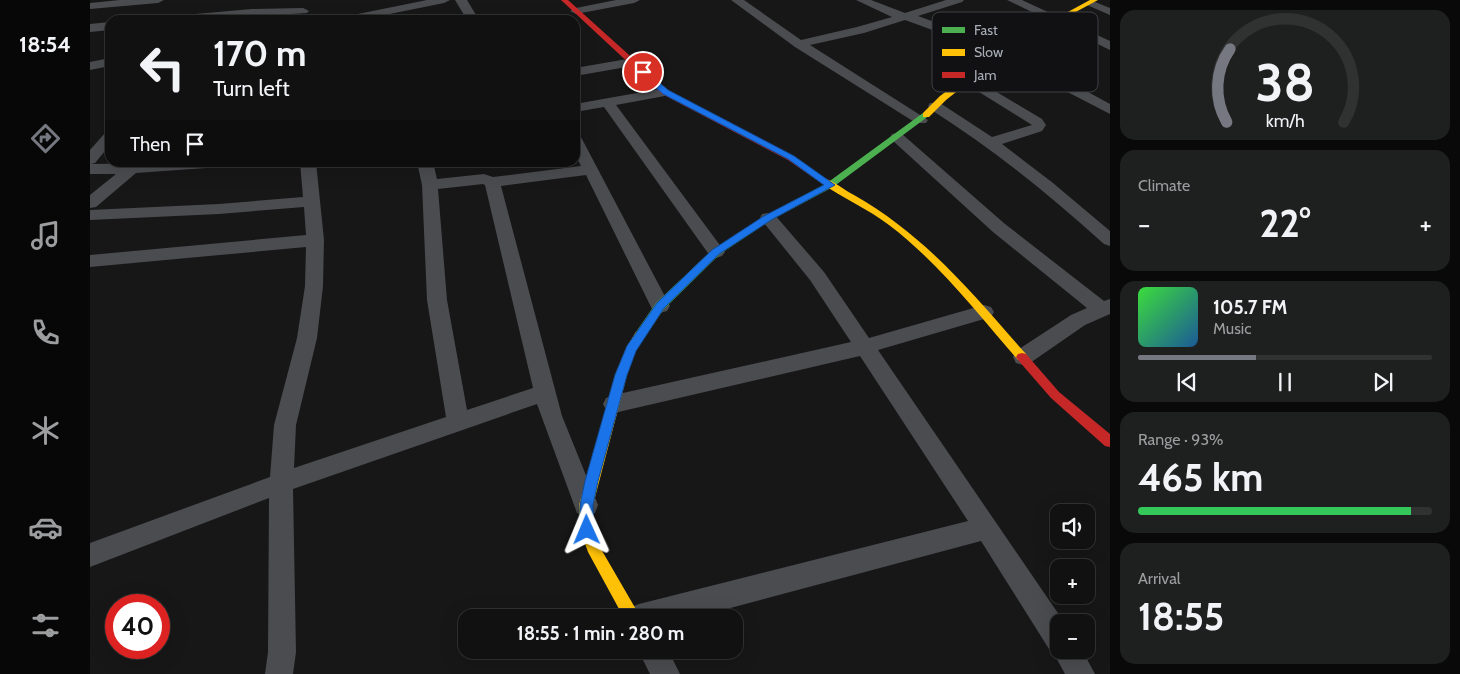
<!DOCTYPE html>
<html lang="en">
<head>
<meta charset="utf-8">
<style>
	body { margin:0; font-family:Cabin,sans-serif; background:#1e1f1f; color:#f1f3f6; height:100vh; display:flex; flex-direction:column; font-size:19px; white-space:nowrap }
	* { box-sizing:border-box; margin:0 }
	p { font-size:16px; color:#9c9d9f }
	.icon { flex:none; width:28px; height:28px; fill:none; stroke:currentColor; stroke-width:2; stroke-linecap:round; stroke-linejoin:round }
	.map { position:relative; flex:1; overflow:hidden }
	.details { display:flex; flex-direction:column; gap:10px; padding:10px; background:#090909; width:350px }
	.details>* { flex:none }
	.banner { position:absolute; left:15px; top:15px; width:475px; height:152px; border-radius:15px; box-shadow:0 5px 20px #0002,0 0 0 1px #303131; background:#111; color:#f1f3f6; overflow:hidden }
	.controls { position:absolute; left:960px; top:504px; display:grid; gap:10px }
	.controls a { display:grid; place-items:center; width:45px; height:45px; border-radius:10px; background:#111; box-shadow:0 5px 20px #0002,0 0 0 1px #303131; font-size:25px }
	.speed { position:absolute; left:15px; top:594px; display:flex; gap:10px; font-size:25px; font-weight:700; text-align:center }
	.speed>* { display:grid; place-content:center; width:65px; height:65px; border-radius:50%; background:#111; box-shadow:0 5px 20px #0002,0 0 0 1px #303131; line-height:1 }
	.speed .limit { border:8px solid #d22; background:#fff; color:#111 }
	.pin { position:absolute; display:grid; place-items:center; width:42px; height:42px; color:#fff; margin:-21px; border:2px solid #fff; border-radius:50%; box-shadow:0 1px 5px #0007 }
	.me { position:absolute; width:55px; margin:-28px; rotate:359deg; stroke-linejoin:round; filter:drop-shadow(0 0 4px #0008) }
	.turn { display:flex; align-items:center; gap:18px; height:105px; padding:0 25px; font-size:22px }
	.turn .icon { width:65px; height:65px; stroke-width:2.5 }
	.turn b { display:block; font-size:35px; line-height:42px }
	.then { display:flex; align-items:center; height:48px; padding:0 25px; background:#0003; gap:10px; font-size:19px }
	.big { font-size:38px; font-weight:700; line-height:1.1 }
	.details .widget { flex:1; display:flex; flex-direction:column; justify-content:center; gap:8px; min-width:0; padding:0 18px; border-radius:15px; background:#1e1f1f }
	.details .dial { align-items:center; gap:0 }
	.dial svg { height:130px; overflow:visible; fill:none; stroke:#303131; stroke-width:7; stroke-linecap:round; text-anchor:middle }
	.dial text { fill:#f1f3f6; stroke:none }
	.song { display:flex; align-items:center; gap:15px }
	.cover { width:60px; height:60px; border-radius:8px; background:linear-gradient(135deg,hsl(120 70% 55%),hsl(210 70% 35%)) }
	.played { height:5px; border-radius:2px; background:linear-gradient(90deg,#757880 40%,#303131 40%) }
	.keys { display:flex; justify-content:space-around; direction:ltr }
	.heat { display:flex; justify-content:space-between; align-items:center; font-size:28px; direction:ltr }
	.charge { height:8px; border-radius:4px; background:linear-gradient(90deg,#34c759 93%,#303131 0) }
	.trip { position:absolute; left:368px; top:609px; width:285px; height:50px; border-radius:15px; background:#111; box-shadow:0 5px 20px #0002,0 0 0 1px #303131; font-weight:700; line-height:50px; text-align:center }
	main { display:flex; flex:1; min-height:0 }
	.tab-bar { display:flex; flex-direction:column; width:90px; justify-content:space-around; align-items:center; background:#070707; color:#9c9d9f }
	.tab-bar .icon { width:35px; height:35px }
	.tab-bar .on { color:#757880 }
	.tab-bar b { font-size:22px; color:#f1f3f6 }
	.map>svg:first-child { display:block }
	.lines { fill:none; stroke-linecap:round; stroke-linejoin:round }
	.street { fill:#4b4c50; fill-rule:evenodd }
	.fast { fill:#4caf50; fill-rule:evenodd }
	.slow { fill:#ffc107; fill-rule:evenodd }
	.jam { fill:#c62828; fill-rule:evenodd }
	.route { fill:#1a73e8; stroke:#114b97 }
	.key { fill:#111113; stroke:#3e4045; stroke-width:1 }
	.key-label { font-size:14px; fill:#a8adb8 }
</style>
</head>
<body>
<main>
<nav class="tab-bar">
<b>18:54</b>
<svg class="icon on" aria-label="directions" viewBox="0 0 24 24"><path d="M12 3l9 9-9 9-9-9zM9 14v-3h6M13 9l2 2-2 2"/></svg>
<svg class="icon" aria-label="music" viewBox="0 0 24 24"><path d="M9 18V5l10-2v13"/><circle cx="6" cy="18" r="3"/><circle cx="16" cy="16" r="3"/></svg>
<svg class="icon" aria-label="phone" viewBox="0 0 24 24"><path d="M5 4h4l2 5-3 2q2 4 5 5l2-3 5 2v4C11 20 4 13 5 4z"/></svg>
<svg class="icon" aria-label="climate" viewBox="0 0 24 24"><path d="M12 3v18M4 7l16 10M4 17L20 7"/></svg>
<svg class="icon" aria-label="car" viewBox="0 0 24 24"><path d="M5 17H2v-5l4-1 3-4h7l3 4 3 1v5h-3M9 17h6M6 11h13"/><circle cx="7" cy="17" r="2"/><circle cx="17" cy="17" r="2"/></svg>
<svg class="icon" aria-label="filters" viewBox="0 0 24 24"><path d="M4 7h16M4 17h16"/><circle cx="9" cy="7" r="2"/><circle cx="15" cy="17" r="2"/></svg>
</nav>
<div class="map">
<svg width="1020" height="674" viewBox="0 0 1020 674">
	<rect width="100%" height="100%" fill="#171717"/>
	<g class="lines">
		<g class="street">
			<polygon points="30,0 74,0 68,3 0,9 0,3"/>
			<polygon points="337,0 360,0 354,3 270,20 247,20 253,17"/>
			<polygon points="365,0 377,0 389,20 377,20"/>
			<polygon points="526,0 550,0 544,3 486,14 480,11 486,8"/>
			<polygon points="641,0 654,0 711,40 767,27 802,17 766,0 781,0 815,13 856,0 874,0 872,2 828,16 918,49 920,52 917,55 976,80 1020,104 1020,114 966,86 905,59 903,56 906,53 815,20 774,33 720,45 838,120 836,123 826,123 705,47"/>
			<polygon points="917,0 932,0 1020,41 1020,50"/>
			<polygon points="1000,0 1020,8 1020,15 997,5 995,3"/>
			<polygon points="213,8 219,11 217,13 110,20 65,20 71,17 162,9"/>
			<polygon points="20,22 20,30 0,32 0,24"/>
			<polygon points="20,58 20,66 0,70 0,62"/>
			<polygon points="543,58 549,62 548,65 485,76 485,68"/>
			<path d="M878,75L952,119L956,125L952,131L912,144L963,183L1020,231V246L1014,244C959,194 903,149 840,109L838,106L840,103H850L902,137L942,125L873,82L871,79Z"/>
			<polygon points="575,88 582,92 580,95 526,105 632,248 635,252 632,256 626,258 620,256 514,107 485,112 485,104"/>
			<polygon points="20,132 20,145 5,163 1,164 137,162 130,167 46,173 6,207 0,208 0,195 26,174 0,174 0,150 15,133"/>
			<polygon points="807,133 812,134 915,224 1014,301 1020,299 1020,314 995,325 940,363 933,365 926,363 923,357 926,351 981,315 997,308 903,232 802,140 800,137 802,134"/>
			<path d="M485,135L490,136L492,139L580,306L577,311L570,313L563,311L496,175L411,186L472,416L508,505L505,513L496,516L487,513L447,404L203,489L206,652L203,674H175L178,652L179,498L0,567V543L180,477L184,425L207,338L215,286L216,247L0,267V255L216,235L214,207L129,214L0,220V210L129,204L213,197L210,162H226L234,240L233,286L227,338L206,425L204,468L356,417L337,300L332,185L327,162H343L347,179L394,174L403,177L491,166L485,154ZM393,184L395,185L443,388L377,410L357,300L348,189Z"/>
			<polygon points="678,213 684,214 734,272 779,338 894,305 901,307 904,312 901,317 788,350 974,622 969,622 969,650 992,650 1005,674 975,674 962,650 959,649 891,541 603,618 536,618 539,608 549,604 878,521 770,356 524,413 516,410 513,404 516,398 524,395 761,342 720,280 670,218 672,214"/>
			<polygon points="548,650 578,650 590,674 560,674"/>
		</g>
		<polygon class="fast" points="833,113 840,115 743,187 681,220 630,254 574,309 554,338 546,338 544,335 546,332 566,303 622,250 675,216 737,183"/>
		<g class="slow">
			<polygon points="1000,0 1008,0 928,43 856,100 839,117 833,117 833,113 850,96 924,41"/>
			<path d="M734,178C744,181 754,190 764,195C836,236 882,293 936,354L938,357L936,360H928C887,313 849,263 799,225C778,209 753,198 731,183V179Z"/>
			<polygon points="550,331 556,335 546,350 537,375 503,505 504,530 511,549 551,618 534,618 498,552 490,530 489,505 525,375 537,346 546,332"/>
		</g>
		<g class="jam">
			<polygon points="471,0 478,0 578,90 704,156 738,181 734,184 731,183 698,160 572,94"/>
			<polygon points="932,353 936,354 969,392 1020,434 1020,447 1015,446 961,398 928,360 926,357 928,354"/>
		</g>
	</g>
	<polygon class="route" points="550,71 556,71 578,90 704,156 745,185 681,220 629,254 574,308 546,351 537,375 508,481 503,505 504,530 502,534 497,536 492,534 490,530 490,505 495,481 525,375 537,346 567,303 622,250 674,216 734,185 698,159 573,94 550,74"/>
	<rect x="842" y="12" width="166" height="80" rx="8" class="key"/>
	<rect x="852" y="27" width="23" height="6" fill="#4caf50"/>
	<rect x="852" y="49" width="23" height="7" fill="#ffc107"/>
	<rect x="852" y="72" width="23" height="6" fill="#c62828"/>
	<g class="key-label">
		<text x="884" y="35">Fast</text>
		<text x="884" y="57">Slow</text>
		<text x="884" y="80">Jam</text>
	</g>
</svg>
<div class="controls">
<a><svg class="icon" aria-label="sound" viewBox="0 0 24 24"><path d="M4 9h4l5-4v14l-5-4H4zM17 9q2 3 0 6"/></svg></a>
<a>+</a>
<a>−</a>
</div>
<div class="speed"><div class="limit">40</div></div>
<div class="pin" style="left:553px;top:72px;background:#d93025"><svg class="icon" aria-label="arrive" viewBox="0 0 24 24"><path d="M6 21V4h12l-3 4 3 4H6"/></svg></div>
<svg class="me" style="left:497px;top:530px" viewBox="-20 -20 40 40"><path d="M0-17L14 15 0 8-14 15z" fill="#1a73e8" stroke="#fff" stroke-width="4"/></svg>
<div class="trip">18:55 · 1 min · 280 m</div>
<div class="banner">
<div class="turn"><svg class="icon" aria-label="left" viewBox="0 0 24 24"><path d="M17 20v-9H6M10 6l-5 5 5 5"/></svg><div><b>170 m</b>Turn left</div></div>
<div class="then">Then<svg class="icon" aria-label="arrive" viewBox="0 0 24 24"><path d="M6 21V4h12l-3 4 3 4H6"/></svg></div>
</div>
</div>
<section class="details">
<div class="widget dial"><svg viewBox="0 0 100 80">
<path d="M14 69A42 42 0 1 1 86 69"/>
<path d="M14 69A42 42 0 0 1 16 24" stroke="#757880"/>
<text x="50" y="56" font-size="32" font-weight="700">38</text>
<text x="50" y="72" font-size="11">km/h</text>
</svg></div>
<div class="widget"><p>Climate</p>
<div class="heat"><a>−</a><b class="big">22°</b><a>+</a></div>
</div>
<div class="widget">
<div class="song"><i class="cover"></i><div><b>105.7 FM</b><p>Music</p></div></div>
<div class="played"></div>
<div class="keys"><svg class="icon" aria-label="previous" viewBox="0 0 24 24"><path d="M18 5L8 12l10 7zM5 5v14"/></svg><svg class="icon" aria-label="pause" viewBox="0 0 24 24"><path d="M8 5v14M16 5v14"/></svg><svg class="icon" aria-label="next" viewBox="0 0 24 24"><path d="M6 5l10 7-10 7zM19 5v14"/></svg></div>
</div>
<div class="widget"><p>Range · 93%</p><b class="big">465 km</b><div class="charge"></div></div>
<div class="widget"><p>Arrival</p><b class="big">18:55</b></div>
</section>
</main>
</body>
</html>
